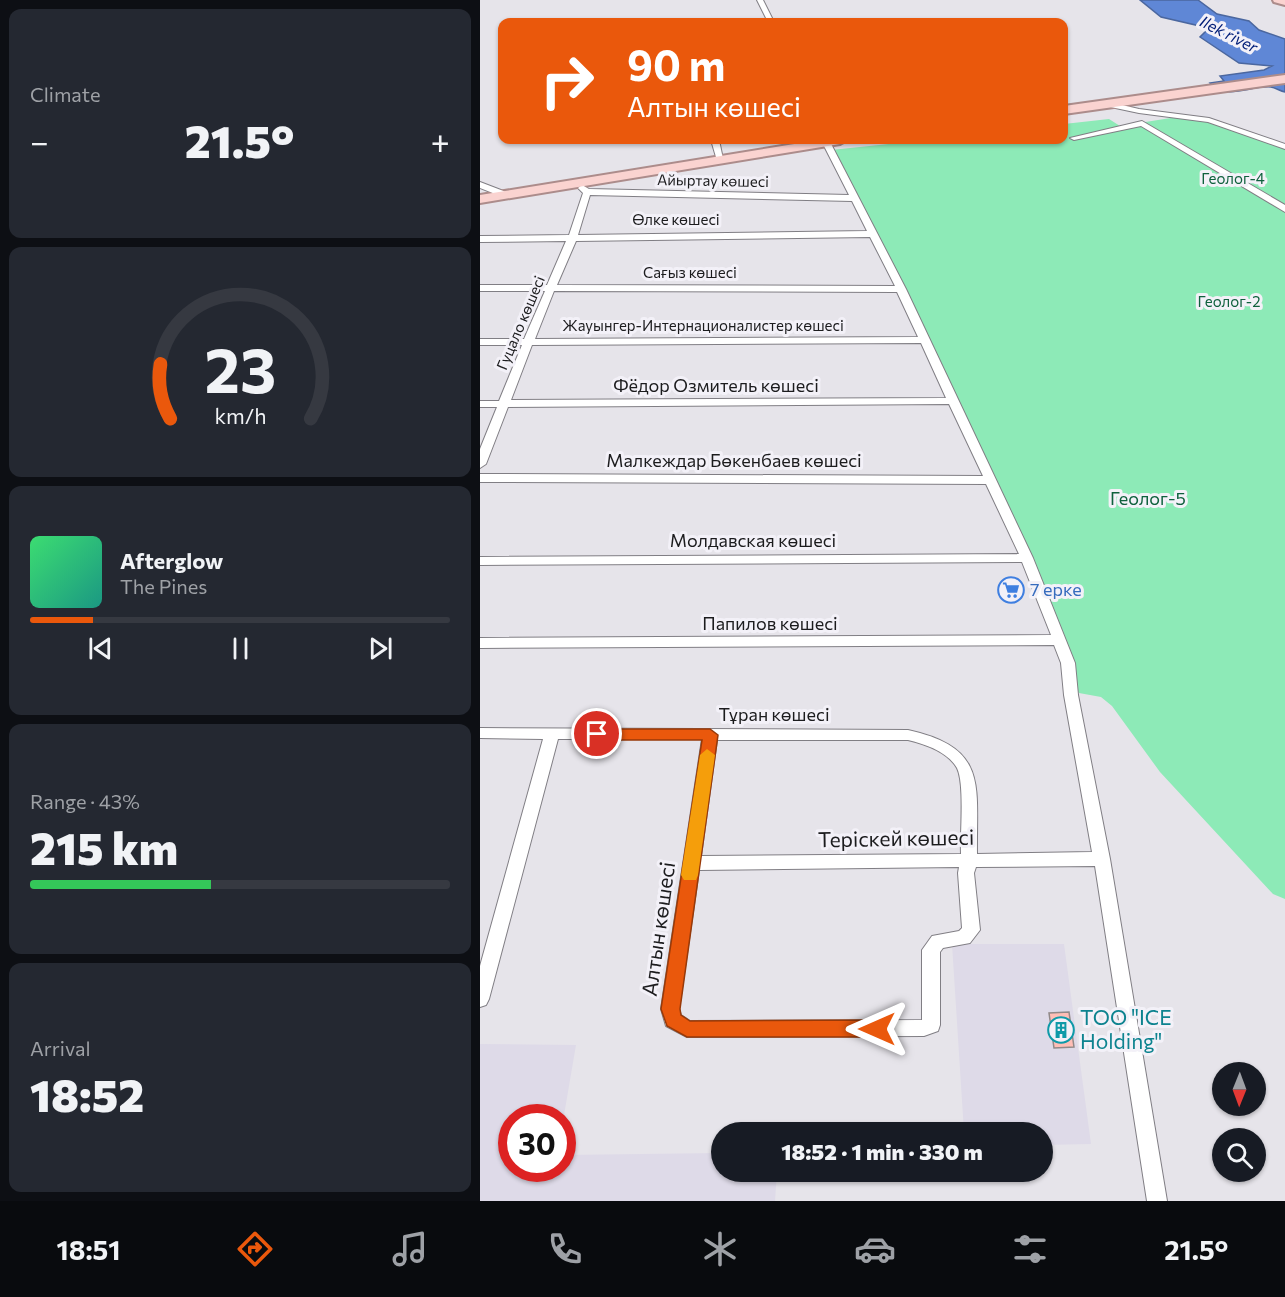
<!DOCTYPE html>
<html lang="en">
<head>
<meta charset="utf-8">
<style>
	body { margin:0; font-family:Commissioner,sans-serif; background:#242831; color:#f1f3f6; height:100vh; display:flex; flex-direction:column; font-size:22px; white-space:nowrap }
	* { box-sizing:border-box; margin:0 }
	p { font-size:20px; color:#9ea1a6 }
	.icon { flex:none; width:33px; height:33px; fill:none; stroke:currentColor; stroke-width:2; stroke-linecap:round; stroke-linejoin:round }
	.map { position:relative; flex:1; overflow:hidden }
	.sheet { display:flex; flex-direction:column; gap:9px; padding:9px; background:#0d0f14; width:480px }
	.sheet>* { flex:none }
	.guide { position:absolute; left:18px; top:18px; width:570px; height:126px; border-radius:12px; box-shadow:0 2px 4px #0004; background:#ea580c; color:#fff; overflow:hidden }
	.needle { width:39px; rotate:181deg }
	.fabs { position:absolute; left:732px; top:1062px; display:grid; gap:12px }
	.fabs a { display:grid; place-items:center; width:54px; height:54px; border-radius:50%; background:#171b24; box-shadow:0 2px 4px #0004; font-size:30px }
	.speed { position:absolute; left:18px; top:1104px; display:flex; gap:12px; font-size:30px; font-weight:700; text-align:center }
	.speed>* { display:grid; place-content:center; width:78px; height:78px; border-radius:50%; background:#171b24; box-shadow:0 2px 4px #0004; line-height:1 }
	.speed .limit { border:9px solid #d22; background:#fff; color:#111 }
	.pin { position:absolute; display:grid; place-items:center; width:51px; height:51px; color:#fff; margin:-26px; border:3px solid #fff; border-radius:50%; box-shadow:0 2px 6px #0007 }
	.me { position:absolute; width:66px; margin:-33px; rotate:270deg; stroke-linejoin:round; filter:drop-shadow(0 0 4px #0008) }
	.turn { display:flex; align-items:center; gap:21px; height:126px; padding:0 30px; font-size:27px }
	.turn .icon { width:78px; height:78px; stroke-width:2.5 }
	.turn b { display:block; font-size:42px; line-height:51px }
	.big { font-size:45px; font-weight:800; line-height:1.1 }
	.sheet .card { flex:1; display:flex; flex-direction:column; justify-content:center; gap:9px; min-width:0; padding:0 21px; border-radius:12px; background:#242831 }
	.sheet .dial { align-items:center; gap:0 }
	.dial svg { height:156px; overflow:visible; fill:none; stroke:#363941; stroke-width:7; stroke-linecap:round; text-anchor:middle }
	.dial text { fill:#f1f3f6; stroke:none }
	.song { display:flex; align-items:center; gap:18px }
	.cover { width:72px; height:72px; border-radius:9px; background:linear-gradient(135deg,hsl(140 70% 55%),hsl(170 70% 35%)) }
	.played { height:6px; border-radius:3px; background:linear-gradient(90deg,#ea580c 15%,#363941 15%) }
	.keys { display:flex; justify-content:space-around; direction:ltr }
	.heat { display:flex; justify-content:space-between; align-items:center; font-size:33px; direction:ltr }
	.charge { height:9px; border-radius:4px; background:linear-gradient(90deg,#34c759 43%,#363941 0) }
	.trip { position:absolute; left:231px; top:1122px; width:342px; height:60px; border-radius:30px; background:#171b24; box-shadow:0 2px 4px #0004; font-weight:800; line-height:60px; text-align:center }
	.tabs { display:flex; height:96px; justify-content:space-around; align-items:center; background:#090b0e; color:#9ea1a6 }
	.tabs .icon { width:42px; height:42px }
	.tabs .current { color:#ea580c }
	.tabs b { font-size:27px; color:#f1f3f6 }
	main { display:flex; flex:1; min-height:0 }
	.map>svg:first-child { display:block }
	.built { fill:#dedae8 }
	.green { fill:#8deab7 }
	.water { fill:#5f87d6; stroke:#4b679f; stroke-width:1.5 }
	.building { fill:#ffbeb6; stroke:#918988; stroke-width:1.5 }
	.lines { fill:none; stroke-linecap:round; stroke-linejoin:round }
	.minor-casing { stroke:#807e84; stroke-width:2 }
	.trunk-casing { stroke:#ac8c8b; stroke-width:4 }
	.minor { fill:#fff; fill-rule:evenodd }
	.trunk { fill:#fad3d0; fill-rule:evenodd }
	.route { fill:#ea580c; stroke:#983908; stroke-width:1.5 }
	.slow { fill:#f59e0b }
	.labels { text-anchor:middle; stroke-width:6; stroke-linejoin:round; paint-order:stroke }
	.far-park-label { font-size:15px; fill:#0f613d; stroke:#f3f1f8 }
	.far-street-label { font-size:15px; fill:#1c1c1e; stroke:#f3f1f8 }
	.far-water-label { font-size:16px; font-style:italic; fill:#001d78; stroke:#f3f1f8 }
	.street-label { font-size:18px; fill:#1c1c1e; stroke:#f3f1f8 }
	.park-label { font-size:18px; fill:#0f613d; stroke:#f3f1f8 }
	.shop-label { font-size:18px; fill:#366cbe; stroke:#f3f1f8; text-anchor:start }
	.near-street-label { font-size:21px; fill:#1c1c1e; stroke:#f3f1f8 }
	.near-culture-label { font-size:21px; fill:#0d838f; stroke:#f3f1f8; text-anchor:start }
</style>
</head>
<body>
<main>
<section class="sheet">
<div class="card"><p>Climate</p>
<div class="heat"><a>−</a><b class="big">21.5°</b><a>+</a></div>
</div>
<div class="card dial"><svg viewBox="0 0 100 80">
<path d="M14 69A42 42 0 1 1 86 69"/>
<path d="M14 69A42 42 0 0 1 9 41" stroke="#ea580c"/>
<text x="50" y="56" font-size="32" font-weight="700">23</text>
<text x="50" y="72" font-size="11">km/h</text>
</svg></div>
<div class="card">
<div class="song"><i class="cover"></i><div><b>Afterglow</b><p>The Pines</p></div></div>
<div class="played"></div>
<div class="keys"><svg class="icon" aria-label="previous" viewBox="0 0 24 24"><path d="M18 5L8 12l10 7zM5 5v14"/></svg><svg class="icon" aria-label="pause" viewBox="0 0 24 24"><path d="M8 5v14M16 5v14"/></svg><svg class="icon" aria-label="next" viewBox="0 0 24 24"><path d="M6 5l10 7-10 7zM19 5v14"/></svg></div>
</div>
<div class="card"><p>Range · 43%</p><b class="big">215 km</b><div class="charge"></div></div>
<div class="card"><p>Arrival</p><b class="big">18:52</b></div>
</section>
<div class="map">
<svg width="805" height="1201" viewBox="0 0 805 1201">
	<rect width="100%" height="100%" fill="#e6e4ea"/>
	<g class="built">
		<polygon points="472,944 584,944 611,1144 563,1145 562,1132 484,1132"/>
		<polygon points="0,1044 96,1045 83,1121 82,1118 32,1118 32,1168 82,1168 83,1155 241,1153 242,1172 297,1172 295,1201 0,1201"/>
	</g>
	<polygon class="green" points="697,117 729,119 805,144 805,899 793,894 680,772 632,706 621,697 599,693 594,686 588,648 351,150 447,140 584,140 584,124 629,119 640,126"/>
	<path class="water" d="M660,0H718L737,14L769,21L779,30L805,39V92C800,91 796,88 791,87C771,85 746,101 730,83L744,81L740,76L784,70L792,66L759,63L720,37L726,31L724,27L681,17Z"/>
	<g class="building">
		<polygon points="522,582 540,583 541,598 523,597"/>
		<polygon points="589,1012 594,1047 574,1048 569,1013"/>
	</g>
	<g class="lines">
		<g class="minor-casing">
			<g id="minor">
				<polygon points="277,0 283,0 294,22 288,22"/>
				<polygon points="629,102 659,109 729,118 805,144 805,149 728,122 659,113 626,106 625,104"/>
				<polygon points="662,121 805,205 805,212 661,126 594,140 590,138"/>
				<polygon points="231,140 239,140 243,159 236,157"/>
				<path d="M341,140H349L426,289L553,558L595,663L598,695L630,859L687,1201H667L615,866L496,867L494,873L500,930L490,943L463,948L460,952V1025L458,1031L444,1036L207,1037L186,1026L181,1009L222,739H78L9,999L6,1005L0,1007V966L63,739L0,738V728L428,730C509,748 496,785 497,854L612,852L584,695L581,663L574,645L0,648V638L571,635L542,562L0,565V557L539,554L506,484L0,482V474L503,476L469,404L28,407L6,464L0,468V449L17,407H0V401H19L42,345H0V339H44L65,291H0V285H67L86,241L0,242V236L89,235L103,193L98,188L102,185L109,189L369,195ZM110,195L372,201L387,231L98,235ZM390,237L415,286L77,285L96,241ZM74,291L417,292L438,337L55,339ZM441,343L466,398L31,400L52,345ZM237,740H428C445,744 468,752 477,768C485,784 480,834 481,854L221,856ZM479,867L478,873L482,928L479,931L452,936L442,950V1020L210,1021L201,1015L199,1009L219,870Z"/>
				<polygon points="0,182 26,192 27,194 23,197 0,188"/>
			</g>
		</g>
		<g class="trunk-casing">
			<g id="trunk">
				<polygon points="793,0 805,0 805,5 794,2"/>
				<polygon points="805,75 805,83 584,114 584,106"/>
				<polygon points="339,140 367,140 360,144 0,203 0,195"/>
			</g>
		</g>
		<use href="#minor" class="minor"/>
		<use href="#trunk" class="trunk"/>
	</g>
	<polygon class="route" points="117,729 230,729 238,735 200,1009 201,1015 210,1021 397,1020 403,1023 406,1029 403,1035 397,1037 207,1037 187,1026 181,1009 222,740 117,740 109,734"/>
	<polygon class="slow" points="227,749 235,755 218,875 216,880 204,880 201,875 220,755"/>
	<defs>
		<g id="supermarket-ring" transform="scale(1.35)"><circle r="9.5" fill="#f3f1f8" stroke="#3f7fe0" stroke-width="1.5"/><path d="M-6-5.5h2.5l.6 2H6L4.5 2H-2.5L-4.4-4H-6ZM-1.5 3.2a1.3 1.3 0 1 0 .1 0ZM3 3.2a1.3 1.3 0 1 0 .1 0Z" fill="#3f7fe0"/></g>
		<g id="building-ring" transform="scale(1.35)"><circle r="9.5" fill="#f3f1f8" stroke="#0f9aa8" stroke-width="1.5"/><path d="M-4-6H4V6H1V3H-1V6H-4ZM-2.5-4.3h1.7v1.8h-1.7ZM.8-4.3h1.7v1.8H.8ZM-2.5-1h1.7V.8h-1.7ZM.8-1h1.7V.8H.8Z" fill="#0f9aa8"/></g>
	</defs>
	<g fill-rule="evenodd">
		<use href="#supermarket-ring" x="531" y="590"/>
		<use href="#building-ring" x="581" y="1030"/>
	</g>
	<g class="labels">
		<g class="far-park-label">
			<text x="753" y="184">Геолог-4</text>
			<text x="749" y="307">Геолог-2</text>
		</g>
		<g class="far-street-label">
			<text transform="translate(233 181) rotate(1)" y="5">Айыртау көшесі</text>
			<text x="196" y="225">Өлке көшесі</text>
			<text x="210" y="278">Сағыз көшесі</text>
			<text transform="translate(41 323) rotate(-67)" y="5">Гуцало көшесі</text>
			<text x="223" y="331">Жауынгер-Интернационалистер көшесі</text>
		</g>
		<g class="far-water-label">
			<text transform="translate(749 34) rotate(27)" y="6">Ilek river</text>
		</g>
		<g class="street-label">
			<text x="236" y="392">Фёдор Озмитель көшесі</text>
			<text x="254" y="467">Малкеждар Бөкенбаев көшесі</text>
			<text x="273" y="547">Молдавская көшесі</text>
			<text x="290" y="630">Папилов көшесі</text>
			<text x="294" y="721">Тұран көшесі</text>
		</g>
		<g class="park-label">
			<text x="668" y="505">Геолог-5</text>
		</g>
		<g class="shop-label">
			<text x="550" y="596">7 ерке</text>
		</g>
		<g class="near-street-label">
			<text transform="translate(416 839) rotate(-1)" y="7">Теріскей көшесі</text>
			<text transform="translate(179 929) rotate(-82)" y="7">Алтын көшесі</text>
		</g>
		<g class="near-culture-label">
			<text x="600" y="1025">ТОО "ICE<tspan x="600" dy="24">Holding"</tspan></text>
		</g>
	</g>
</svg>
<div class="fabs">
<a><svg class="needle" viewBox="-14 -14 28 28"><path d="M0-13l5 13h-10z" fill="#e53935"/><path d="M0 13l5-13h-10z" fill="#9ea1a6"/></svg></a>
<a><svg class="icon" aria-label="search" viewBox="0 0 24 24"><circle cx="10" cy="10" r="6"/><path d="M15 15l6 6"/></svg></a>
</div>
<div class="speed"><div class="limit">30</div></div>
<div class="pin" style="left:117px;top:734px;background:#d93025"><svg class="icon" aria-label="arrive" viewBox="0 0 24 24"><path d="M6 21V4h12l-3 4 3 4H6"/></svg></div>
<svg class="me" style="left:397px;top:1029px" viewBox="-20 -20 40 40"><path d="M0-17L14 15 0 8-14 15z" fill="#ea580c" stroke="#fff" stroke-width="4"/></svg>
<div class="trip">18:52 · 1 min · 330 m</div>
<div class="guide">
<div class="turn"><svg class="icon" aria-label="right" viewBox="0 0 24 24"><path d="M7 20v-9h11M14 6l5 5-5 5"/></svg><div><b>90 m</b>Алтын көшесі</div></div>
</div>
</div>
</main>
<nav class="tabs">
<b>18:51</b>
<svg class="icon current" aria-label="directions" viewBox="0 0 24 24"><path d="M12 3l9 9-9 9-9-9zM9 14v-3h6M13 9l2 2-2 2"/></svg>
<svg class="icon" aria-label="music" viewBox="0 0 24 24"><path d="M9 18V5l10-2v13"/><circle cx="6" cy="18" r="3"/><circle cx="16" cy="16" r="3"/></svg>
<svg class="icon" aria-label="phone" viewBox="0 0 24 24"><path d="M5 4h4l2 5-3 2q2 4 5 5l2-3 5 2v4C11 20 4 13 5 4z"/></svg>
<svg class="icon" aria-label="climate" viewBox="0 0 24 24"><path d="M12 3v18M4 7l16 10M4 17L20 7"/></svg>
<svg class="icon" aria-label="car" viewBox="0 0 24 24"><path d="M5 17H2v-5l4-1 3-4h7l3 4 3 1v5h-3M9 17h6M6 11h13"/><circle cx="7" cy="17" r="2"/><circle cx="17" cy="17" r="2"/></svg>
<svg class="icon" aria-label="filters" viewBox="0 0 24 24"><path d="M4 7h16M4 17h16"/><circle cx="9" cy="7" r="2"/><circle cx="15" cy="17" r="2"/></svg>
<b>21.5°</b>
</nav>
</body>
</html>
